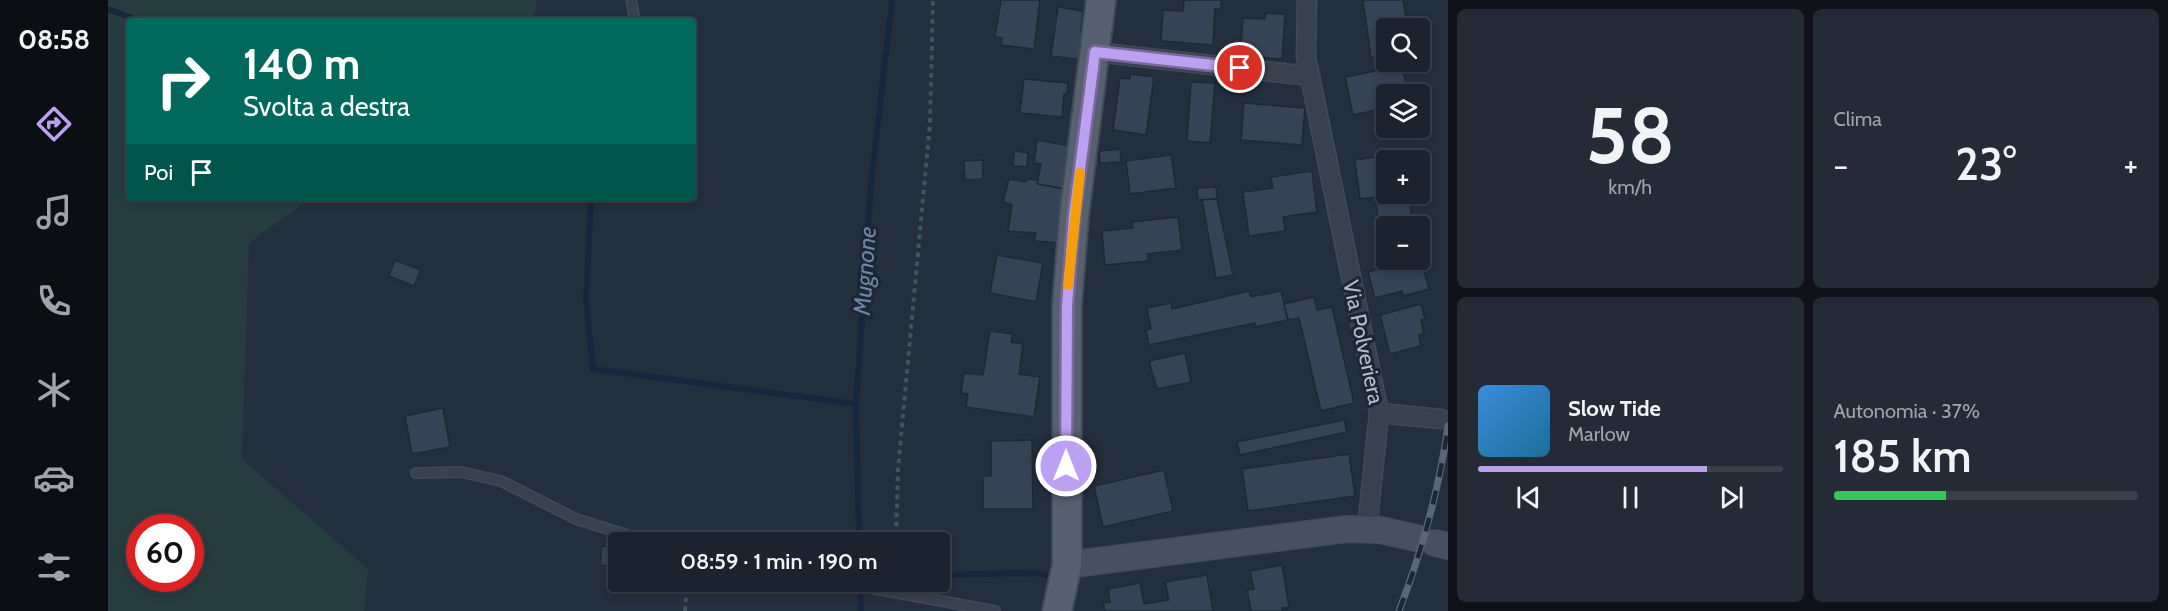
<!DOCTYPE html>
<html lang="it">
<head>
<meta charset="utf-8">
<style>
	body { margin:0; font-family:Cabin,sans-serif; background:#242b36; color:#f1f3f6; height:100vh; display:flex; flex-direction:column; font-size:22px; white-space:nowrap }
	* { box-sizing:border-box; margin:0 }
	p { font-size:20px; color:#a0a4aa }
	.icon { flex:none; width:33px; height:33px; fill:none; stroke:currentColor; stroke-width:2; stroke-linecap:round; stroke-linejoin:round }
	.map { position:relative; flex:1; overflow:hidden }
	.drawer { display:flex; flex-direction:column; gap:9px; padding:9px; background:#0f1319; width:720px }
	.drawer>* { flex:none }
	.hud { position:absolute; left:18px; top:18px; width:570px; height:183px; border-radius:6px; box-shadow:0 3px 9px #0003,0 0 0 2px #39404a; background:#00695c; color:#fff; overflow:hidden }
	.controls { position:absolute; left:1268px; top:18px; display:grid; gap:12px }
	.controls a { display:grid; place-items:center; width:54px; height:54px; border-radius:6px; background:#1b232e; box-shadow:0 3px 9px #0003,0 0 0 2px #39404a; font-size:30px }
	.speed { position:absolute; left:18px; top:514px; display:flex; gap:12px; font-size:30px; font-weight:700; text-align:center }
	.speed>* { display:grid; place-content:center; width:78px; height:78px; border-radius:50%; background:#1b232e; box-shadow:0 3px 9px #0003,0 0 0 2px #39404a; line-height:1 }
	.speed .limit { border:9px solid #d22; background:#fff; color:#111 }
	.pin { position:absolute; display:grid; place-items:center; width:51px; height:51px; color:#fff; margin:-26px; border:3px solid #fff; border-radius:50%; box-shadow:0 2px 6px #0007 }
	.me { position:absolute; width:66px; margin:-33px; rotate:0deg; stroke-linejoin:round; filter:drop-shadow(0 0 4px #0008) }
	.turn { display:flex; align-items:center; gap:21px; height:126px; padding:0 18px; font-size:27px }
	.turn .icon { width:78px; height:78px; stroke-width:2.5 }
	.turn b { display:block; font-size:42px; line-height:51px }
	.then { display:flex; align-items:center; height:57px; padding:0 18px; background:#0003; gap:12px; font-size:22px }
	.big { font-size:45px; font-weight:600; line-height:1.1 }
	.drawer .tile { flex:1; display:flex; flex-direction:column; justify-content:center; gap:9px; min-width:0; padding:0 21px; border-radius:9px; background:#242b36 }
	.drawer .dial { align-items:center; gap:0 }
	.dial b { font-size:78px; line-height:1 }
	.song { display:flex; align-items:center; gap:18px }
	.cover { width:72px; height:72px; border-radius:9px; background:linear-gradient(135deg,hsl(210 70% 55%),hsl(200 70% 35%)) }
	.played { height:6px; border-radius:3px; background:linear-gradient(90deg,#bca0f2 75%,#39404a 75%) }
	.keys { display:flex; justify-content:space-around; direction:ltr }
	.heat { display:flex; justify-content:space-between; align-items:center; font-size:33px; direction:ltr }
	.charge { height:9px; border-radius:4px; background:linear-gradient(90deg,#34c759 37%,#39404a 0) }
	.drawer .tiles { flex:1; display:grid; gap:9px; grid-template-columns:repeat(2,1fr) }
	.trip { position:absolute; left:500px; top:532px; width:342px; height:60px; border-radius:6px; background:#1b232e; box-shadow:0 3px 9px #0003,0 0 0 2px #39404a; font-weight:600; line-height:60px; text-align:center }
	main { display:flex; flex:1; min-height:0 }
	.menu { display:flex; flex-direction:column; width:108px; justify-content:space-around; align-items:center; background:#0b0e12; color:#a0a4aa }
	.menu .icon { width:42px; height:42px }
	.menu .current { color:#bca0f2 }
	.menu b { font-size:27px; color:#f1f3f6 }
	.map>svg:first-child { display:block }
	.green { fill:#263c3f; fill-rule:evenodd }
	.lines { fill:none; stroke-linecap:round; stroke-linejoin:round }
	.stream { stroke:#17263c; stroke-width:6 }
	.building { fill:#364354; stroke:#1f2835; stroke-width:1.5 }
	.lane-casing { stroke:#414a57; stroke-width:12 }
	.street-casing { stroke:#414a57; stroke-width:21 }
	.secondary-casing { stroke:#414a57; stroke-width:28 }
	.primary-casing { stroke:#414a57; stroke-width:32 }
	.path { stroke:#3f5557; stroke-width:4; stroke-dasharray:4.5 4.5; stroke-linecap:butt }
	.lane { stroke:#38414e; stroke-width:9 }
	.street { stroke:#38414e; stroke-width:18 }
	.secondary { stroke:#465061; stroke-width:26 }
	.primary { stroke:#56606e; stroke-width:28 }
	.rail-casing { stroke:#5a6575; stroke-width:7 }
	.rail { stroke:#1d2633; stroke-width:4.5; stroke-dasharray:14; stroke-linecap:butt }
	.route-casing { stroke:#7a689d; stroke-width:15 }
	.route { stroke:#bca0f2; stroke-width:10 }
	.slow { stroke:#f59e0b; stroke-width:10 }
	.labels { text-anchor:middle; stroke-width:6; stroke-linejoin:round; paint-order:stroke }
	.street-label { font-size:22px; fill:#b4bcc9; stroke:#1d2633 }
	.water-label { font-size:24px; font-style:italic; fill:#6d86a8; stroke:#1d2633 }
</style>
</head>
<body>
<main>
<nav class="menu">
<b>08:58</b>
<svg class="icon current" aria-label="directions" viewBox="0 0 24 24"><path d="M12 3l9 9-9 9-9-9zM9 14v-3h6M13 9l2 2-2 2"/></svg>
<svg class="icon" aria-label="music" viewBox="0 0 24 24"><path d="M9 18V5l10-2v13"/><circle cx="6" cy="18" r="3"/><circle cx="16" cy="16" r="3"/></svg>
<svg class="icon" aria-label="phone" viewBox="0 0 24 24"><path d="M5 4h4l2 5-3 2q2 4 5 5l2-3 5 2v4C11 20 4 13 5 4z"/></svg>
<svg class="icon" aria-label="climate" viewBox="0 0 24 24"><path d="M12 3v18M4 7l16 10M4 17L20 7"/></svg>
<svg class="icon" aria-label="car" viewBox="0 0 24 24"><path d="M5 17H2v-5l4-1 3-4h7l3 4 3 1v5h-3M9 17h6M6 11h13"/><circle cx="7" cy="17" r="2"/><circle cx="17" cy="17" r="2"/></svg>
<svg class="icon" aria-label="filters" viewBox="0 0 24 24"><path d="M4 7h16M4 17h16"/><circle cx="9" cy="7" r="2"/><circle cx="15" cy="17" r="2"/></svg>
</nav>
<div class="map">
<svg width="1340" height="611" viewBox="0 0 1340 611">
	<rect width="100%" height="100%" fill="#242f3e"/>
	<path class="green" d="M0,0H429L425,21H21V198H203L141,243L134,459L260,569L256,611H0ZM32,528H82V579H32Z"/>
	<g class="lines">
		<g class="stream">
			<polyline points="0,9 32,21"/>
			<polyline points="483,198 478,299 485,369 748,404"/>
			<polyline points="751,543 748,404 763,184 784,0"/>
			<polyline points="831,575 927,573 938,575"/>
			<polyline points="752,583 753,611"/>
		</g>
	</g>
	<g class="building">
		<polygon points="893,0 932,0 926,49 893,45 894,38 887,37"/>
		<polygon points="1076,0 1113,0 1113,9 1107,9 1105,45 1053,41 1055,10 1075,11"/>
		<polygon points="1255,0 1295,0 1300,28 1278,28 1278,56 1263,58"/>
		<polygon points="950,7 975,11 973,31 978,32 974,60 943,56"/>
		<polygon points="1158,13 1177,14 1174,59 1132,56 1135,18 1157,19"/>
		<polygon points="1294,66 1300,94 1278,94 1278,127 1274,109 1245,115 1237,77"/>
		<polygon points="1022,74 1046,77 1038,135 1005,130 1012,78 1022,79"/>
		<polygon points="916,79 960,83 959,94 956,94 954,117 912,113"/>
		<polygon points="1083,82 1107,83 1102,143 1079,141"/>
		<polygon points="1136,103 1197,108 1194,145 1133,140"/>
		<polygon points="929,140 962,146 957,189 929,184 933,164 926,163"/>
		<polygon points="1012,149 1013,162 992,163 991,151"/>
		<polygon points="906,151 920,153 919,167 905,166"/>
		<polygon points="1063,155 1068,188 1022,194 1018,161"/>
		<polygon points="1274,156 1274,162 1278,162 1278,194 1301,194 1304,222 1294,224 1294,226 1278,226 1278,231 1272,231 1267,197 1252,199 1247,160"/>
		<polygon points="875,160 875,179 857,180 856,161"/>
		<polygon points="1204,171 1209,212 1175,217 1177,231 1141,236 1135,192 1165,188 1163,177"/>
		<polygon points="901,179 918,182 919,179 930,180 929,184 957,189 952,243 926,241 928,233 900,231 904,205 895,202"/>
		<polygon points="1108,187 1109,199 1090,200 1089,188"/>
		<polygon points="1109,199 1125,275 1108,278 1094,200"/>
		<polygon points="1070,217 1074,250 1040,254 1040,261 997,265 994,231 1025,228 1024,222"/>
		<polygon points="889,255 935,263 928,302 882,293"/>
		<polygon points="1312,257 1321,289 1295,296 1294,291 1267,298 1260,272 1304,260 1311,260"/>
		<polygon points="287,260 313,270 306,286 281,276"/>
		<polygon points="1141,291 1143,297 1173,291 1180,320 1147,327 1147,323 1041,345 1038,330 1043,329 1039,308 1063,303 1064,309"/>
		<polygon points="1206,297 1209,310 1224,307 1246,403 1213,411 1191,318 1180,320 1176,304"/>
		<polygon points="1313,304 1317,319 1313,320 1316,334 1311,335 1313,346 1282,354 1272,315"/>
		<polygon points="882,331 905,334 903,342 915,344 911,374 932,377 926,417 858,407 860,394 853,393 856,373 875,375"/>
		<polygon points="1077,353 1083,382 1049,389 1041,361"/>
		<polygon points="335,408 342,447 304,454 297,416"/>
		<polygon points="1236,420 1239,432 1132,455 1129,442"/>
		<polygon points="924,440 925,509 875,509 875,476 883,476 883,441"/>
		<polygon points="1241,454 1247,496 1140,511 1134,469"/>
		<polygon points="1056,470 1065,511 995,527 986,486"/>
		<polygon points="494,546 510,547 510,567 492,565"/>
		<polygon points="1174,565 1181,607 1174,608 1175,611 1143,611 1139,590 1146,589 1142,571"/>
		<polygon points="1099,575 1105,611 997,611 995,603 1002,602 1000,589 1032,583 1036,604 1061,600 1057,582"/>
	</g>
	<g class="lines">
		<g class="lane-casing">
			<g id="lane">
				<polyline points="523,0 527,21"/>
				<polyline points="308,473 353,472 393,481 468,519 545,543"/>
				<polyline points="730,582 887,611"/>
			</g>
		</g>
		<g class="street-casing">
			<g id="street">
				<polyline points="1199,0 1198,57 1271,413 1259,529"/>
				<polyline points="987,52 1202,76"/>
				<polyline points="1271,413 1333,419"/>
			</g>
		</g>
		<g class="secondary-casing">
			<g id="secondary">
				<polyline points="1327,543 1340,546"/>
				<polyline points="959,565 1239,529 1272,530 1308,538"/>
			</g>
		</g>
		<g class="primary-casing">
			<polyline id="primary" points="949,611 959,565 959,306 966,216 993,0"/>
		</g>
		<g class="path">
			<polyline points="792,543 788,536 790,469 822,123 825,0"/>
			<polyline points="831,566 844,565"/>
			<polyline points="577,611 579,582"/>
		</g>
		<use href="#lane" class="lane"/>
		<use href="#street" class="street"/>
		<use href="#secondary" class="secondary"/>
		<use href="#primary" class="primary"/>
		<g class="rail-casing">
			<path id="rail" d="M1291,611C1314,551 1331,490 1340,426"/>
		</g>
		<use href="#rail" class="rail"/>
	</g>
	<g class="lines">
		<g class="route-casing">
			<polyline id="route" points="958,466 959,306 966,216 987,52 1132,68"/>
		</g>
		<use href="#route" class="route"/>
		<polyline class="slow" points="960,285 972,173"/>
	</g>
	<g class="labels">
		<g class="street-label">
			<text transform="translate(1256 342) rotate(78)" y="8">Via Polveriera</text>
		</g>
		<g class="water-label">
			<text transform="translate(757 271) rotate(-86)" y="8">Mugnone</text>
		</g>
	</g>
</svg>
<div class="controls">
<a><svg class="icon" aria-label="search" viewBox="0 0 24 24"><circle cx="10" cy="10" r="6"/><path d="M15 15l6 6"/></svg></a>
<a><svg class="icon" aria-label="layers" viewBox="0 0 24 24"><path d="M12 4l9 5-9 5-9-5zM3 14l9 5 9-5"/></svg></a>
<a>+</a>
<a>−</a>
</div>
<div class="speed"><div class="limit">60</div></div>
<div class="pin" style="left:1132px;top:68px;background:#d93025"><svg class="icon" aria-label="arrive" viewBox="0 0 24 24"><path d="M6 21V4h12l-3 4 3 4H6"/></svg></div>
<svg class="me" style="left:958px;top:466px" viewBox="-20 -20 40 40"><circle r="17" fill="#bca0f2" stroke="#fff" stroke-width="3"/><path d="M0-11L8 9 0 5-8 9z" fill="#fff"/></svg>
<div class="trip">08:59 · 1 min · 190 m</div>
<div class="hud">
<div class="turn"><svg class="icon" aria-label="right" viewBox="0 0 24 24"><path d="M7 20v-9h11M14 6l5 5-5 5"/></svg><div><b>140 m</b>Svolta a destra</div></div>
<div class="then">Poi<svg class="icon" aria-label="arrive" viewBox="0 0 24 24"><path d="M6 21V4h12l-3 4 3 4H6"/></svg></div>
</div>
</div>
<section class="drawer">
<div class="tiles">
<div class="tile dial"><b>58</b><p>km/h</p></div>
<div class="tile"><p>Clima</p>
<div class="heat"><a>−</a><b class="big">23°</b><a>+</a></div>
</div>
<div class="tile">
<div class="song"><i class="cover"></i><div><b>Slow Tide</b><p>Marlow</p></div></div>
<div class="played"></div>
<div class="keys"><svg class="icon" aria-label="previous" viewBox="0 0 24 24"><path d="M18 5L8 12l10 7zM5 5v14"/></svg><svg class="icon" aria-label="pause" viewBox="0 0 24 24"><path d="M8 5v14M16 5v14"/></svg><svg class="icon" aria-label="next" viewBox="0 0 24 24"><path d="M6 5l10 7-10 7zM19 5v14"/></svg></div>
</div>
<div class="tile"><p>Autonomia · 37%</p><b class="big">185 km</b><div class="charge"></div></div>
</div>
</section>
</main>
</body>
</html>
